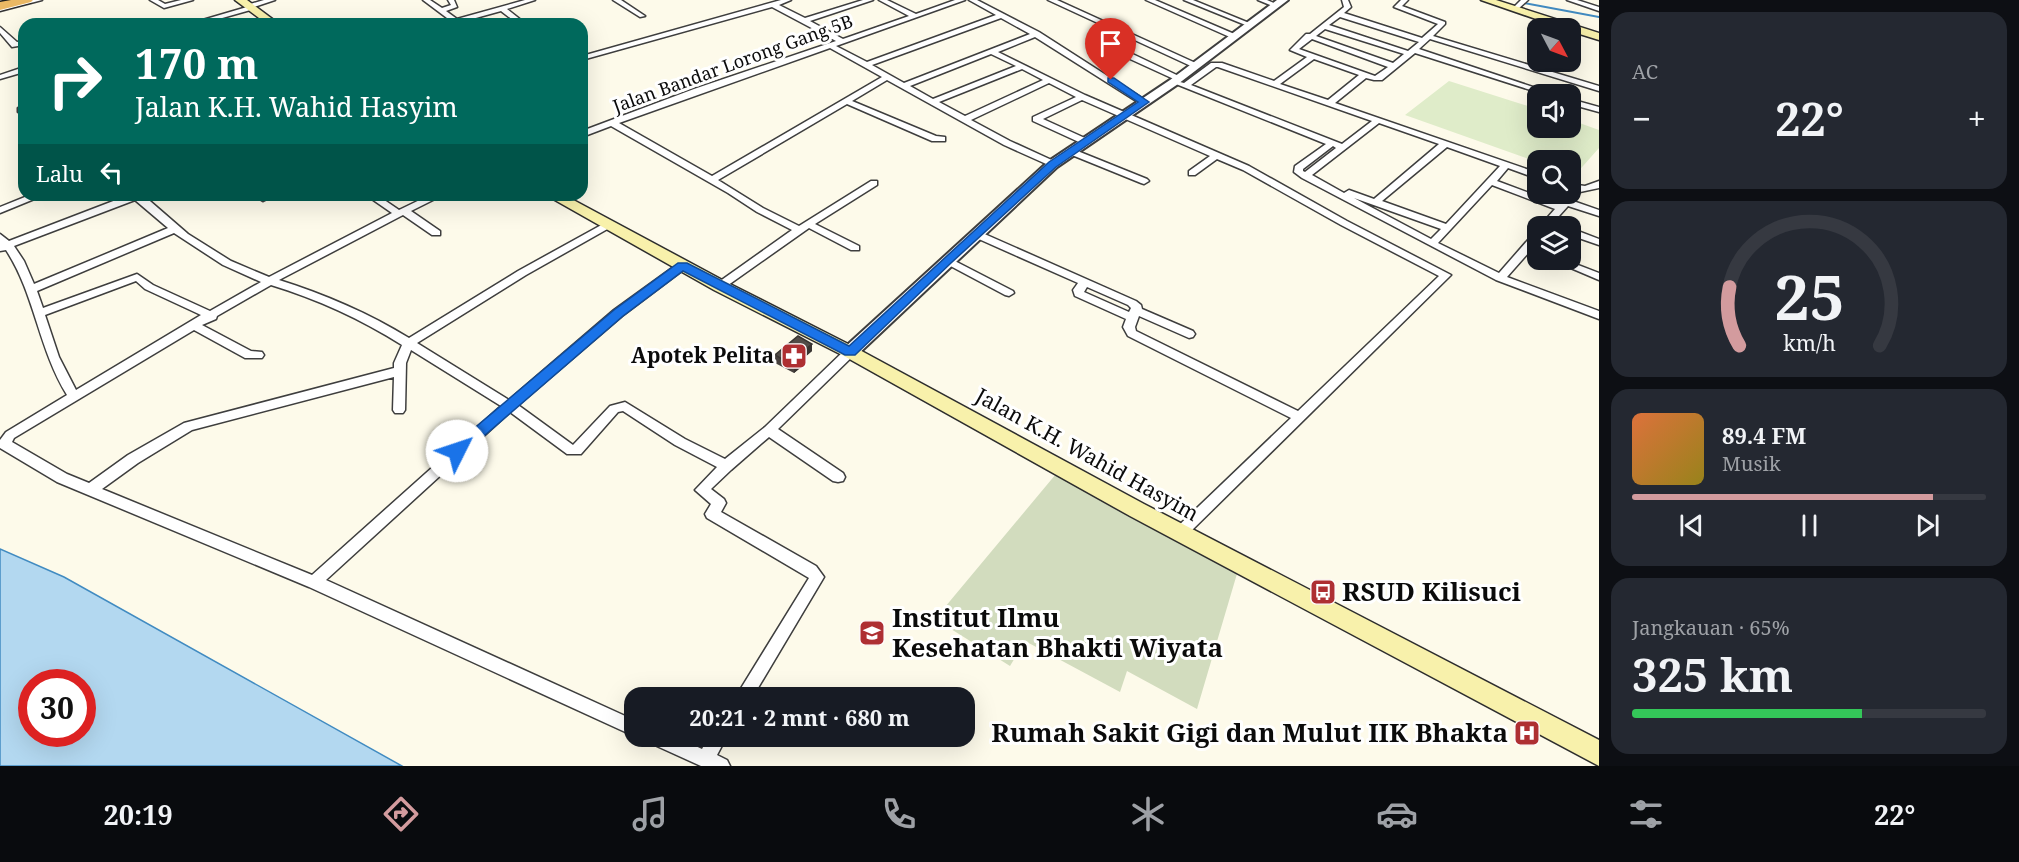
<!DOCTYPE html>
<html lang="id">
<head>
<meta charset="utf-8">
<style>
	body { margin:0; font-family:"Noto Serif",serif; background:#242831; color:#f1f3f6; height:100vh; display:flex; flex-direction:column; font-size:22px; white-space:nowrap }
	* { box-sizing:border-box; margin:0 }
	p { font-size:20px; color:#9ea1a6 }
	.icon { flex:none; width:33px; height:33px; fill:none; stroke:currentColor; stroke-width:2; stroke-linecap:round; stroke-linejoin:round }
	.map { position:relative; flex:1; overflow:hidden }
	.sheet { display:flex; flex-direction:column; gap:12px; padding:12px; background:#0d0f14; width:420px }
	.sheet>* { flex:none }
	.top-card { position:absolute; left:18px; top:18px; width:570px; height:183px; border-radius:18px; box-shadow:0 6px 24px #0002; background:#00695c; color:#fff; overflow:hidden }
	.needle { width:39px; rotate:131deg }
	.controls { position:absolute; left:1527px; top:18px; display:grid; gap:12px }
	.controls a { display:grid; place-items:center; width:54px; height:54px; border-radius:12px; background:#171b24; box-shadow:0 6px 24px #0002; font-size:30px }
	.speed { position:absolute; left:18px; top:669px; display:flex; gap:12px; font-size:30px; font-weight:700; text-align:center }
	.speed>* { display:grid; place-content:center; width:78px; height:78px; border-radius:50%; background:#171b24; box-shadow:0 6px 24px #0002; line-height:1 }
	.speed .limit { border:9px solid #d22; background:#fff; color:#111 }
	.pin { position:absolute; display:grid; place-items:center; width:51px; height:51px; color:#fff; margin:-62px -26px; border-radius:50% 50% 50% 0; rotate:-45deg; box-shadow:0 0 6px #0007 }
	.pin .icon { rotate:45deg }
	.me { position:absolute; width:66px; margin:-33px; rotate:49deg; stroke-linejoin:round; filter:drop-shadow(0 0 4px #0008) }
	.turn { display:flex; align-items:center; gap:21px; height:126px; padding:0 18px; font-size:27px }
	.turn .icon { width:78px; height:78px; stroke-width:2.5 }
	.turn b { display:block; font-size:42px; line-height:51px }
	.then { display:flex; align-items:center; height:57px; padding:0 18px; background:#0003; gap:12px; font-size:22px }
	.big { font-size:45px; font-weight:700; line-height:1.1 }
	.sheet .card { flex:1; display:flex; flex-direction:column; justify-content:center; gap:9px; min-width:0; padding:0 21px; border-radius:18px; background:#242831 }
	.sheet .dial { align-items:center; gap:0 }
	.dial svg { height:156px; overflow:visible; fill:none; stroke:#363941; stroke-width:7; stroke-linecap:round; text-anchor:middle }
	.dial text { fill:#f1f3f6; stroke:none }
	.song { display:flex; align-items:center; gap:18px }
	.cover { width:72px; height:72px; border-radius:9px; background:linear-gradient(135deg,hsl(20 70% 55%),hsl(50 70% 35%)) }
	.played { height:6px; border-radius:3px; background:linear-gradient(90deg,#d39b9e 85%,#363941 85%) }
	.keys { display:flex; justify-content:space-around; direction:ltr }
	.heat { display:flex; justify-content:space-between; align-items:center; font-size:33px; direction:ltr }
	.charge { height:9px; border-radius:4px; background:linear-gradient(90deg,#34c759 65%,#363941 0) }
	.trip { position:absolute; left:624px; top:687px; width:351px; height:60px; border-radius:18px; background:#171b24; box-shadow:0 6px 24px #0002; font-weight:700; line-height:60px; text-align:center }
	.menu { display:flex; height:96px; justify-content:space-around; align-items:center; background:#090b0e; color:#9ea1a6 }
	.menu .icon { width:42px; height:42px }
	.menu .selected { color:#d39b9e }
	.menu b { font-size:27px; color:#f1f3f6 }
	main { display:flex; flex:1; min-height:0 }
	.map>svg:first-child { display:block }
	.cemetery { fill:#d2dcbe }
	.pitch { fill:#dfecc9 }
	.water { fill:#b3d8f0; stroke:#418bc1; stroke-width:1.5; fill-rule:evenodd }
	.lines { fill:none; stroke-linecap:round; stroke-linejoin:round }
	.stream { stroke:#418bc1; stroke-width:2 }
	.minor-casing { stroke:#3e3e3e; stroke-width:3 }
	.tertiary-casing { stroke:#3e3e3e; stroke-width:4 }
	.secondary-casing { stroke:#2d2d2d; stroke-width:3 }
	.trunk-casing { stroke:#1c1c1c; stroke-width:3 }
	.minor { fill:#fff; fill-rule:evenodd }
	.tertiary { fill:#fff; fill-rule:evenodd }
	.secondary { fill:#f8f1ab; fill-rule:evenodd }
	.trunk { fill:#eab864; fill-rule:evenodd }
	.wall { fill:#47413e }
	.shaded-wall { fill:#393532 }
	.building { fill:#524c48; stroke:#393532; stroke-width:1.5 }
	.route { fill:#1a73e8; stroke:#114b97; stroke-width:1.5 }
	.labels { text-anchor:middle; stroke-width:6; stroke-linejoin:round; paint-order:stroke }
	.far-street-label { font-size:18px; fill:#0b0b0b; stroke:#fff }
	.poi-label { font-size:21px; font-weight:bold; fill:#0b0b0b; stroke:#fff; text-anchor:end }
	.street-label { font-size:21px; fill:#0b0b0b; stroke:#fff }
	.near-poi-label { font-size:26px; font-weight:bold; fill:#0b0b0b; stroke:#fff; text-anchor:start }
</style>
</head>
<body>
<main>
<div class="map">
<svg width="1599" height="766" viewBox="0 0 1599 766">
	<rect width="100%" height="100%" fill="#fdfaea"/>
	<polygon class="cemetery" points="1061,468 1239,567 1197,709 1127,671 1120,692 1025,641 1010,666 935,619"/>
	<polygon class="pitch" points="1449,81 1537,109 1538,128 1570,128 1571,120 1599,130 1599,148 1575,175 1571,173 1570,160 1537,162 1405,115"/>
	<path class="water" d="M0,549L64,577L402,766H0ZM32,682H82V734H32Z"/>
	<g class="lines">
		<polyline class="stream" points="1524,3 1599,17"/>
		<g class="minor-casing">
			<g id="minor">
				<polygon points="30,0 42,0 0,11 0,7"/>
				<polygon points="150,0 158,0 165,4 181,0 193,0 164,8"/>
				<polygon points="264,0 275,0 254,7 254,9 201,24 189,24 247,7 247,5"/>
				<polygon points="423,0 430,0 442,8 451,5 448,0 454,0 457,7 446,11 457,19 525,0 535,0 507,9 526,24 518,24 501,11 454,24 442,24 451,21"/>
				<polygon points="613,0 621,0 645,16 640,17"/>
				<path d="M781,0H791L779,5L805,18L863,0H873L810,21L843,39L909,16L879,0H887L916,14L955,0H965L836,46L867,62L996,15L969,0H977L1039,32L1148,102L1141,104L1035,37L998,52L1085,95L1249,166L1347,221L1451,275L1185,537L1180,539L1175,537L1173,533L1175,529L1291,418L1128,336L1123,327L1126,319L1075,296L1073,290L1078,283L972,236V232H980L1136,301L1141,305L1142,309L1193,331L1195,334L1193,337L1189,338L1139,316L1135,327L1136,331L1298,411L1439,276L1341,225L1243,170L1217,159L1195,175H1189V171L1210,156L1082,100L1043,119L1087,139V143H1081L1033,121V117L1076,97L1049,83L971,120L1010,141L1056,162V166L1053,167L1004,145L887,80L852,101L936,136L945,137V141H932L847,104L718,180L763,208L799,226L871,181H877V185L815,224L859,246V250H851L809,228L724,288H716L715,286L716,284L792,230L757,212L728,193L611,126L582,137V131L694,89L836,41L772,7L582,60V56ZM1001,18L1030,34L904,83L872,65ZM830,48L882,77L712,176L619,123ZM991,54L1016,66L933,99L910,86ZM1022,69L1043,80L965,116L939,102ZM1087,287L1128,305L1131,308L1129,312L1084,292Z"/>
				<polygon points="1048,0 1057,0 1200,65 1193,67"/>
				<polygon points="1146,0 1155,0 1239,36 1232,38"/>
				<polygon points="1184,0 1193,0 1254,25 1248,26"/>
				<polygon points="1258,0 1267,0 1278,5 1275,7"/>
				<path d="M1342,0H1348L1351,7L1344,13L1422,38L1438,24L1394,7L1401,0H1408L1402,6L1445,22V24L1433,36L1599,86V91L1430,39L1419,49L1554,94H1543L1415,53L1382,80H1374L1366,78L1335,103L1538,173V179L1508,168L1497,181L1559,204L1570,194V184L1585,186L1599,181V188L1580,192L1573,201L1599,210V216L1568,206L1550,226H1540L1555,209L1492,185L1438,243L1499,273L1534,233L1538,232V242L1507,277L1599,311V319L1496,280L1302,178L1294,172L1295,166L1326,144L1176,84L1180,82L1184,83L1211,63H1222L1274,81L1307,57L1290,50L1306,34H1310L1344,7ZM1340,17L1419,42L1408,51L1329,25ZM1325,29L1404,54L1393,63L1316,36ZM1312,39L1388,67L1375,76L1299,49ZM1314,59L1359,75L1328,100L1280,84ZM1216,67H1218L1372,121L1342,144L1191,85ZM1379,123L1439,144L1374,199L1349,190L1344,193L1312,175ZM1333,146L1336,148L1305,172L1303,171V169ZM1447,147L1500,166L1446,224L1382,201ZM1354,198L1441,229L1431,239Z"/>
				<polygon points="1521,0 1528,0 1517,10 1513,10 1513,8"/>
				<polygon points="1567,0 1577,0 1599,7 1599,11"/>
				<polygon points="268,18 271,20 270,21 248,24"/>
				<polygon points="0,27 17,42 24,41 24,45 12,47 0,33"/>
				<polygon points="1095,39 1101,39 1183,78 1176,80 1095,43"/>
				<polygon points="21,68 24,68 24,72 0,79 0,75"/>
				<polygon points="1570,99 1599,107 1599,112 1570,104"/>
				<polygon points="18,108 24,108 24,115 18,112"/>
				<polygon points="1070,148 1147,179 1149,181 1144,184 1141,183 1067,153 1066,151"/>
				<polygon points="30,195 44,195 0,213 0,207"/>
				<path d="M129,195H143L188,234L231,261L269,277L392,213L366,195H377L399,210L430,195H443L411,211L440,231V235H432L403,215L279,280C324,294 368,313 409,338L518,271L605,223H611V227L526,275L417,343L509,400L614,310L679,263H687L688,265L687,267L622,316L518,405L573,445L610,406L625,402L685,439L725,459L765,427L846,349H854L856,352L854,355L778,429L843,473L845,477L843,481L838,482L833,481L769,437L731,470L711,489L724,499L726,503L721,512L816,566L824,577L752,698H735L809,578L707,518L705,514L711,504L695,490L717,467L675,445L623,411L618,412L581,454H567L510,412L326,580L634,720V736L309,587L57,482L0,448V440L6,432L67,395C38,348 35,294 6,250L0,251V234L9,241ZM135,200L168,228L34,284L24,261L14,246ZM174,233L223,265L261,282L210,311L153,285L137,274L43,308L37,291ZM136,281L145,289L201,315L76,390L59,357L45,315ZM271,285C317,299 361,319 402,345L394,363V368L184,423L128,455L89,483L67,474L12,442L14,438L194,330L245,358H262L264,355L262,352L251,351L202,325L216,319L217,316ZM411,350L501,406L312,575L102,489L138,463L192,430L394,377L393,410L395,413H403L405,410L406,363Z"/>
				<polygon points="262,195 275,195 263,201 258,198"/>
				<polygon points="1570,228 1599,239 1599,245 1570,235"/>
				<polygon points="947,257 1013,291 1014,293 1009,296 1005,295 943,262 942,260"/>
				<polygon points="1552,260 1565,260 1599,273 1599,280"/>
				<polygon points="646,736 674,736 702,749 709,736 727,736 717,755 727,760 730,766 701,766 648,742"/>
			</g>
		</g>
		<g class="tertiary-casing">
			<polygon id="tertiary" points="1277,0 1288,0 1178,84 1057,167 856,356 844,356 842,352 844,348 1049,161 1170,80"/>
		</g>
		<g class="secondary-casing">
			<g id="secondary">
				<polygon points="235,0 247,0 279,24 267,24"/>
				<polygon points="1481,0 1496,0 1599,33 1599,40 1570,31 1570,28 1562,28"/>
				<polygon points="546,195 564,195 726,282 856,348 1144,504 1599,740 1599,766 1130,516 844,356 714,290"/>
			</g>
		</g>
		<g class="trunk-casing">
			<polygon id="trunk" points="11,0 33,0 31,2 0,10 0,2"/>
		</g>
		<use href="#minor" class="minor"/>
		<use href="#tertiary" class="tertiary"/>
		<use href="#secondary" class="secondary"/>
		<use href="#trunk" class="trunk"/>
	</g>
	<polygon class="wall" points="812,344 812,351 805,357 805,364 794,373 775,363 775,355"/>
	<polygon class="shaded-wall" points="812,344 812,351 805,357 805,364 794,373 794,366 800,354"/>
	<polygon class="building" points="798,336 812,344 800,354 805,357 794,366 775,355"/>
	<polygon class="route" points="1108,78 1114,78 1149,102 1056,167 951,263 855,355 845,355 683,271 623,316 462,455 452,455 450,451 452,447 614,310 678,263 687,263 849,346 1049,162 1138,102 1108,82"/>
	<defs>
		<g id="pharmacy-square" transform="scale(1.35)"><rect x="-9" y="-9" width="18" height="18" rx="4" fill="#ae2f32" stroke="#fff"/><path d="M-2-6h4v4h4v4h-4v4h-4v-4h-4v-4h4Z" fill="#fff"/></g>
		<g id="bus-square" transform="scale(1.35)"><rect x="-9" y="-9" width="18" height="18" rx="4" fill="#ae2f32" stroke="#fff"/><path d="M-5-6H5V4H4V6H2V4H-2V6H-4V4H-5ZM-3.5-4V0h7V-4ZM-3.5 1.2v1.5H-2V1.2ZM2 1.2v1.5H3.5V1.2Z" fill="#fff"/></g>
		<g id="university-square" transform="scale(1.35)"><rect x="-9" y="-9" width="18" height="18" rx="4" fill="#ae2f32" stroke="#fff"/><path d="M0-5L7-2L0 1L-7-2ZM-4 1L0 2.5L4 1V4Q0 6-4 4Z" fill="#fff"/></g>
		<g id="hospital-square" transform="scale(1.35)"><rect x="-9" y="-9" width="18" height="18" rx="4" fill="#ae2f32" stroke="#fff"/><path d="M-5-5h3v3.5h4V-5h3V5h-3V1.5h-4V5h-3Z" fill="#fff"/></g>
	</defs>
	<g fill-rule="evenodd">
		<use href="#pharmacy-square" x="794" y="356"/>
		<use href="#bus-square" x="1323" y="592"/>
		<use href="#university-square" x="872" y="633"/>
		<use href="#hospital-square" x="1527" y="733"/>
	</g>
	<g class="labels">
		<g class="far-street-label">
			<text transform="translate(733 64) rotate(-20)" y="6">Jalan Bandar Lorong Gang 5B</text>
		</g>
		<g class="poi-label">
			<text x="774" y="363">Apotek Pelita</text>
		</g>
		<g class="street-label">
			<text transform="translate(1087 455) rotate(29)" y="7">Jalan K.H. Wahid Hasyim</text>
		</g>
		<g class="near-poi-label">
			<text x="1342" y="601">RSUD Kilisuci</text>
			<text x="892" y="627">Institut Ilmu<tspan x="892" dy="30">Kesehatan Bhakti Wiyata</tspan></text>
			<text x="1508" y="742" text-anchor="end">Rumah Sakit Gigi dan Mulut IIK Bhakta</text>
		</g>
	</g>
</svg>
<div class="controls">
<a><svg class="needle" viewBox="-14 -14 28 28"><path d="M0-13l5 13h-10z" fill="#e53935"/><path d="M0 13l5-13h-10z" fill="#9ea1a6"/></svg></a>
<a><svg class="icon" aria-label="sound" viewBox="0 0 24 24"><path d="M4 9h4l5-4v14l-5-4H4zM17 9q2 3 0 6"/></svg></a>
<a><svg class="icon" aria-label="search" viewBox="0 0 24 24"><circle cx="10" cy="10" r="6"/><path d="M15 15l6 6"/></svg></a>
<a><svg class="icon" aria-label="layers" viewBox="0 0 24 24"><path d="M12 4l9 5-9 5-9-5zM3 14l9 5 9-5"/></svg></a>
</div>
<div class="speed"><div class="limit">30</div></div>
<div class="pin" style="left:1111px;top:80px;background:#d93025"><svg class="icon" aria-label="arrive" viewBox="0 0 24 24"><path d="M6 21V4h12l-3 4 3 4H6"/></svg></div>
<svg class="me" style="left:457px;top:451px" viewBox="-20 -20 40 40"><circle r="19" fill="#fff"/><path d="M0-13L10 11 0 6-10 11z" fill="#1a73e8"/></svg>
<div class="trip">20:21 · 2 mnt · 680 m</div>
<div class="top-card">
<div class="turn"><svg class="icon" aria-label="right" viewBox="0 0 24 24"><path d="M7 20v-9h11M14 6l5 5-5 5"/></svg><div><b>170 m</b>Jalan K.H. Wahid Hasyim</div></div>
<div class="then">Lalu<svg class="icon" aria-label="left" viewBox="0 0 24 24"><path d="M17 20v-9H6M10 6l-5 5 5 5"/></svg></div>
</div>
</div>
<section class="sheet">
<div class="card"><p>AC</p>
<div class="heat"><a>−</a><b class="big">22°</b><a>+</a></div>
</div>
<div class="card dial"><svg viewBox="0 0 100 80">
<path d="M14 69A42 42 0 1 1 86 69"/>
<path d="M14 69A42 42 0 0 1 9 39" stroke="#d39b9e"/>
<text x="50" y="56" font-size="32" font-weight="700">25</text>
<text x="50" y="72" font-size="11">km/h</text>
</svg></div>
<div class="card">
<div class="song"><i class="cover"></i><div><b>89.4 FM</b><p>Musik</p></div></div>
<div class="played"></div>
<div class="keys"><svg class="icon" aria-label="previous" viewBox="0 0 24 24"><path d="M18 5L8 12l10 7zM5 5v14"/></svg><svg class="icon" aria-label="pause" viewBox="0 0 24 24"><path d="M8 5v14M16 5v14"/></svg><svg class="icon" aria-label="next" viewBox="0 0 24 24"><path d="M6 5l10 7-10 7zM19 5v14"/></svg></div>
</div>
<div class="card"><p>Jangkauan · 65%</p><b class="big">325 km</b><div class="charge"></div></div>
</section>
</main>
<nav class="menu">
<b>20:19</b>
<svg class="icon selected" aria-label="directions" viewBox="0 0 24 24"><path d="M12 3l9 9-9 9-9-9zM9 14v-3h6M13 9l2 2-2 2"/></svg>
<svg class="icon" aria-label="music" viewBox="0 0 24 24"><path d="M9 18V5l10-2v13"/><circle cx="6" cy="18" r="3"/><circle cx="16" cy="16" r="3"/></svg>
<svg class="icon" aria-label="phone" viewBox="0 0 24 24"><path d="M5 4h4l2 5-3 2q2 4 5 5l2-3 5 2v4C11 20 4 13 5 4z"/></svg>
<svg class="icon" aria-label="climate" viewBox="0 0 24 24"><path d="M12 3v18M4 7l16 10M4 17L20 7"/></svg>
<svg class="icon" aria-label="car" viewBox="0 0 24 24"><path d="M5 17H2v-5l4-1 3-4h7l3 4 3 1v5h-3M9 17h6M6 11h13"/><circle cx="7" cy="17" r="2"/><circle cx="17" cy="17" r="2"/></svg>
<svg class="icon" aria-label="filters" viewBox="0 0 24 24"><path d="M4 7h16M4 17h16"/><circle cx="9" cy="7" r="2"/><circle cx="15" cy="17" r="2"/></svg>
<b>22°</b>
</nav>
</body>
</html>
